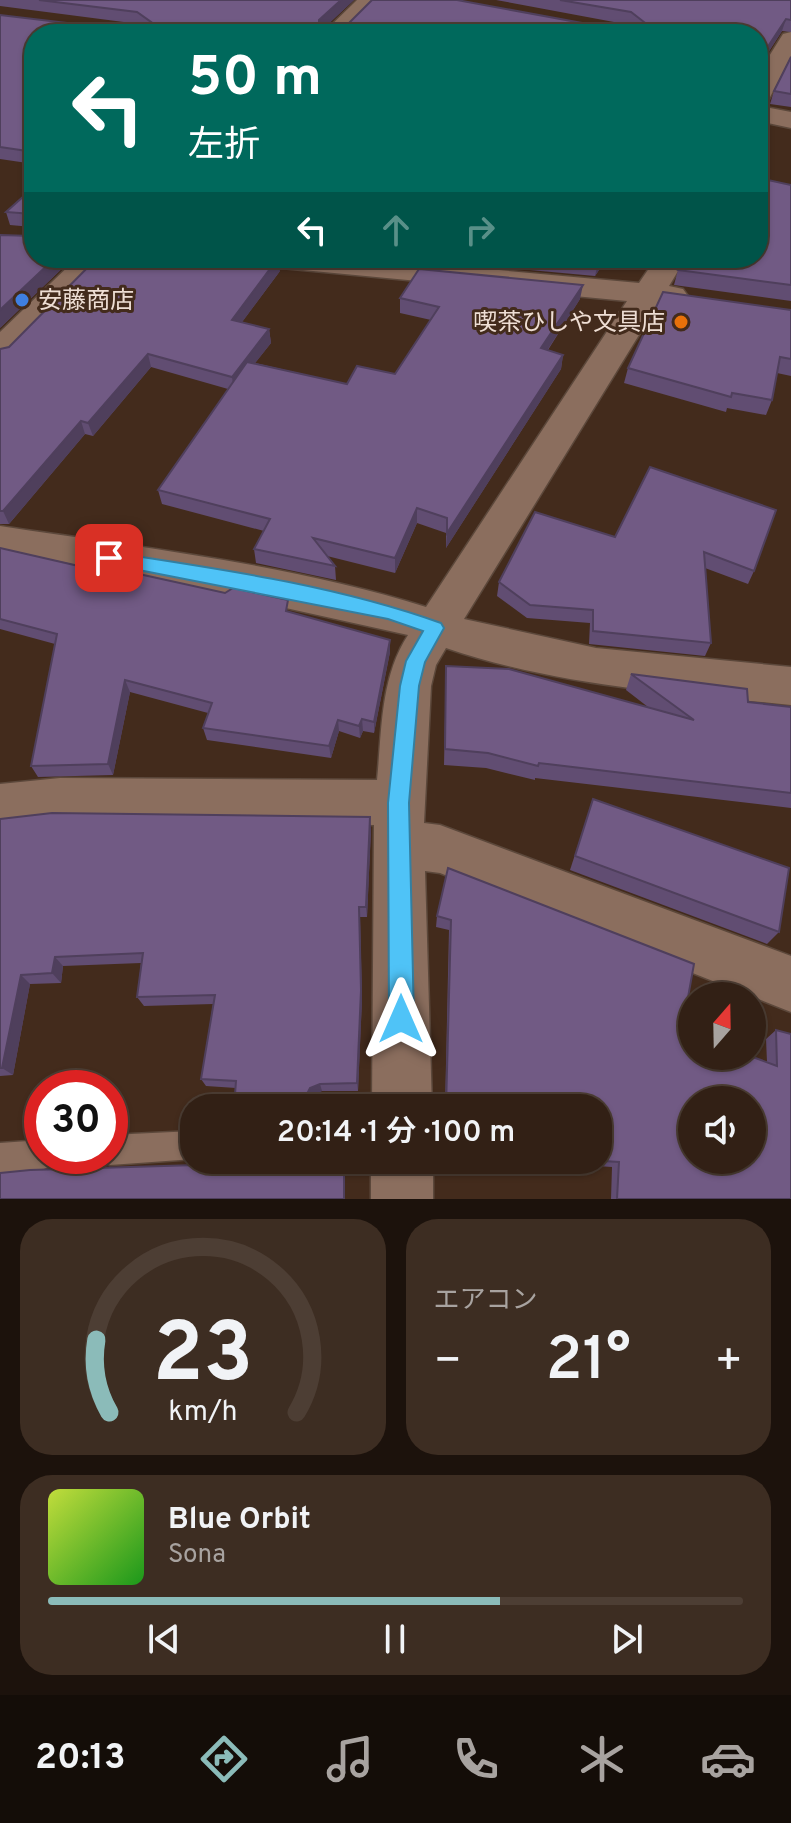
<!DOCTYPE html>
<html lang="ja">
<head>
<meta charset="utf-8">
<style>
	body { margin:0; font-family:Overpass,"Noto Sans JP",sans-serif; background:#3d2d22; color:#f1f3f6; height:100vh; display:flex; flex-direction:column; font-size:30px; white-space:nowrap }
	* { box-sizing:border-box; margin:0 }
	p { font-size:26px; color:#a8a3a0 }
	.icon { flex:none; width:44px; height:44px; fill:none; stroke:currentColor; stroke-width:2; stroke-linecap:round; stroke-linejoin:round }
	.map { position:relative; height:1199px; overflow:hidden }
	.panel { display:flex; flex-direction:column; gap:20px; padding:20px; background:#1c120c; flex:1 }
	.panel>* { flex:none }
	.guide { position:absolute; left:24px; top:24px; width:744px; height:244px; border-radius:32px; box-shadow:0 2px 6px #0004,0 0 0 2px #4d3e34; background:#00695c; color:#fff; overflow:hidden }
	.needle { width:52px; rotate:20deg }
	.controls { position:absolute; left:678px; top:982px; display:grid; gap:16px }
	.controls a { display:grid; place-items:center; width:88px; height:88px; border-radius:50%; background:#322015; box-shadow:0 2px 6px #0004,0 0 0 2px #4d3e34; font-size:40px }
	.speed { position:absolute; left:24px; top:1070px; display:flex; gap:16px; font-size:40px; font-weight:700; text-align:center }
	.speed>* { display:grid; place-content:center; width:104px; height:104px; border-radius:50%; background:#322015; box-shadow:0 2px 6px #0004,0 0 0 2px #4d3e34; line-height:1 }
	.speed .limit { border:12px solid #d22; background:#fff; color:#111 }
	.pin { position:absolute; display:grid; place-items:center; width:68px; height:68px; color:#fff; margin:-34px; border-radius:16px; box-shadow:0 4px 12px #0006 }
	.me { position:absolute; width:88px; margin:-44px; rotate:0deg; stroke-linejoin:round; filter:drop-shadow(0 0 6px #0008) }
	.turn { display:flex; align-items:center; gap:28px; height:168px; padding:0 32px; font-size:36px }
	.turn .icon { width:104px; height:104px; stroke-width:2.5 }
	.turn b { display:block; font-size:56px; line-height:68px }
	.lanes { display:flex; align-items:center; height:76px; padding:0 32px; background:#0003; justify-content:center; gap:40px; direction:ltr }
	.lanes .off { opacity:.35 }
	.big { font-size:60px; font-weight:600; line-height:1.1 }
	.panel .card { flex:1; display:flex; flex-direction:column; justify-content:center; gap:12px; min-width:0; padding:0 28px; border-radius:32px; background:#3d2d22 }
	.panel .dial { align-items:center; gap:0 }
	.dial svg { height:208px; overflow:visible; fill:none; stroke:#4d3e34; stroke-width:7; stroke-linecap:round; text-anchor:middle }
	.dial text { fill:#f1f3f6; stroke:none }
	.song { display:flex; align-items:center; gap:24px }
	.cover { width:96px; height:96px; border-radius:12px; background:linear-gradient(135deg,hsl(70 70% 55%),hsl(120 70% 35%)) }
	.played { height:8px; border-radius:4px; background:linear-gradient(90deg,#8bbbb9 65%,#4d3e34 65%) }
	.keys { display:flex; justify-content:space-around; direction:ltr }
	.heat { display:flex; justify-content:space-between; align-items:center; font-size:44px; direction:ltr }
	.panel .tiles { flex:1; display:grid; gap:20px; grid-template-columns:1fr 1fr }
	.card:last-child { grid-column:span 2 }
	.trip { position:absolute; left:180px; top:1094px; width:432px; height:80px; border-radius:32px; background:#322015; box-shadow:0 2px 6px #0004,0 0 0 2px #4d3e34; font-weight:600; line-height:80px; text-align:center }
	.menu { display:flex; height:128px; justify-content:space-around; align-items:center; background:#140d08; color:#a8a3a0 }
	.menu .icon { width:56px; height:56px }
	.menu .active { color:#8bbbb9 }
	.menu b { font-size:36px; color:#f1f3f6 }
	.map>svg:first-child { display:block }
	.lines { fill:none; stroke-linecap:round; stroke-linejoin:round }
	.lane-casing { stroke:#5c483b; stroke-width:3 }
	.street-casing { stroke:#5c483b; stroke-width:3 }
	.lane { fill:#8b6e5e; fill-rule:evenodd }
	.street { fill:#8b6e5e; fill-rule:evenodd }
	.wall { fill:#614d72 }
	.shaded-wall { fill:#4f3f5c }
	.building { fill:#715a84; stroke:#4f3f5c; stroke-width:2; fill-rule:evenodd }
	.route { fill:#4fc3f7; stroke:#337fa1; stroke-width:2 }
	.shop-dot { fill:#3f7fe0; stroke:#432b1c; stroke-width:3 }
	.food-dot { fill:#e8710a; stroke:#432b1c; stroke-width:3 }
	.labels { text-anchor:middle; stroke-width:6; stroke-linejoin:round; paint-order:stroke }
	.far-poi-label { font-size:24px; fill:#eeded4; stroke:#432b1c; text-anchor:start }
</style>
</head>
<body>
<div class="map">
<svg width="791" height="1199" viewBox="0 0 791 1199">
	<rect width="100%" height="100%" fill="#432b1c"/>
	<g class="lines">
		<g class="lane-casing">
			<g id="lane">
				<polygon points="398,1093 408,1097 412,1108 309,1108 313,1098 323,1094"/>
				<polygon points="194,1131 194,1159 110,1165 98,1156 110,1156 110,1135"/>
				<polygon points="42,1140 42,1156 56,1156 52,1165 42,1170 0,1173 0,1143"/>
			</g>
		</g>
		<g class="street-casing">
			<g id="street">
				<polygon points="357,0 380,0 346,34 322,34"/>
				<polygon points="791,32 791,56 765,107 791,112 791,128 758,121 758,74 783,34"/>
				<polygon points="77,258 109,258 12,358 0,361 0,332"/>
				<path d="M256,258H368L639,283L656,258H686L669,286L683,289L688,296L683,303L658,304L464,619L596,648L791,667V705C675,693 557,686 446,648L436,665L431,686L424,823L440,825L791,956V1012L440,873L425,871L432,1108H372L374,825L60,822L0,830V784L60,778L377,780C382,731 380,678 408,635L191,587L0,556V526C138,547 294,565 426,607L627,301L271,267L260,264Z"/>
				<rect x="371" y="1160" width="62" height="39"/>
			</g>
		</g>
		<use href="#lane" class="lane"/>
		<use href="#street" class="street"/>
	</g>
	<g class="wall">
		<polygon points="0,0 354,0 328,24 630,25 496,0 791,0 791,32 782,31 759,67 758,88 758,34 34,34 34,164 0,159 0,15 84,25 141,25 139,24 0,6"/>
		<polygon points="791,57 791,107 770,104 774,91"/>
		<polygon points="791,185 791,301 674,285 678,270"/>
		<polygon points="34,187 34,258 73,258 0,328 32,236 32,227 10,225 6,212"/>
		<polygon points="434,258 607,258 595,276 434,261"/>
		<polygon points="280,271 242,322 269,329 271,343 255,363 347,384 395,374 431,320 400,313 400,298 580,299 548,350 563,355 561,369 446,548 446,533 417,523 395,573 327,556 335,566 336,580 256,563 254,549 264,531 162,504 158,490 228,389 151,367 93,436 85,434 9,524 0,524 0,349"/>
		<polygon points="791,310 791,376 777,373 772,400 766,415 727,408 726,412 624,383 628,368"/>
		<polygon points="650,467 754,571 748,584 705,568 711,643 705,656 589,644 590,623 527,618 497,596 499,582 615,537"/>
		<polygon points="0,548 290,612 390,652 374,733 363,731 360,738 339,731 331,758 207,740 203,728 208,713 130,692 113,775 38,777 31,766 55,644 0,629"/>
		<polygon points="446,666 648,707 626,690 631,674 748,702 791,707 791,808 535,778 535,780 486,768 444,765"/>
		<polygon points="593,799 779,932 767,944 570,870"/>
		<polygon points="0,819 371,829 367,917 360,917 362,999 358,1091 322,1091 312,1095 307,1104 344,1104 345,1108 234,1108 236,1088 206,1086 201,1079 213,1004 144,1006 137,997 141,963 63,966 61,983 30,984 13,1075 0,1076"/>
		<polygon points="448,868 682,1031 767,1062 766,1039 776,1030 791,1199 611,1199 612,1167 507,1160 598,1160 598,1108 445,1108 449,930 436,927 437,916"/>
	</g>
	<g class="shaded-wall">
		<polygon points="341,0 354,0 320,32 319,20"/>
		<polygon points="786,19 782,31 758,68 759,60"/>
		<polygon points="55,258 73,258 0,328 0,310"/>
		<polygon points="278,258 280,271 234,333 232,320"/>
		<polygon points="601,258 607,258 595,276 598,263"/>
		<polygon points="583,285 580,299 539,363 541,348"/>
		<polygon points="269,329 271,343 234,390 232,377"/>
		<polygon points="148,354 151,367 93,436 88,423"/>
		<polygon points="563,355 561,369 446,548 447,533"/>
		<polygon points="81,421 85,434 9,524 3,511"/>
		<polygon points="417,508 417,523 395,573 395,558"/>
		<polygon points="390,640 390,652 374,733 374,722"/>
		<polygon points="125,680 130,692 113,775 108,764"/>
		<polygon points="362,719 363,731 360,738 359,726"/>
		<polygon points="338,720 339,731 331,758 329,746"/>
		<polygon points="370,817 371,829 367,917 366,907"/>
		<polygon points="359,907 362,999 358,1091 357,1083"/>
		<polygon points="55,957 63,966 61,983 52,973"/>
		<polygon points="21,975 30,984 13,1075 2,1068"/>
		<polygon points="320,1084 322,1091 312,1095 306,1107 304,1100 310,1088"/>
		<rect x="344" y="1160" width="1" height="39"/>
	</g>
	<g class="building">
		<polygon points="39,0 341,0 319,20 319,24 348,24 372,0 457,0 593,25 641,25 644,22 631,12 560,0 791,0 791,20 786,19 759,60 759,86 758,34 34,34 34,152 0,147 0,15 84,25 148,25 151,22 137,12"/>
		<polygon points="791,57 791,94 774,91"/>
		<polygon points="758,178 791,185 791,285 678,270 685,258 758,258"/>
		<polygon points="34,187 34,258 55,258 0,310 0,235 32,236 32,214 6,212"/>
		<polygon points="97,258 278,258 232,320 269,329 232,377 148,354 88,423 81,421 3,511 0,511 0,349 9,347"/>
		<polygon points="545,258 601,258 598,263"/>
		<polygon points="419,269 583,285 541,348 563,355 447,533 447,518 417,508 395,558 313,538 335,566 254,549 270,519 158,490 247,362 347,384 357,366 395,374 439,307 400,298"/>
		<polygon points="663,292 791,310 791,359 780,357 772,400 732,393 731,397 628,368"/>
		<polygon points="650,467 776,510 754,571 704,552 711,643 593,631 593,610 530,605 499,582 535,512 615,537"/>
		<polygon points="0,548 105,572 107,567 225,593 233,588 288,600 286,611 390,640 374,722 362,719 359,726 338,720 329,746 203,728 212,703 125,680 108,764 31,766 57,634 0,619"/>
		<polygon points="446,666 509,669 694,720 631,674 747,689 748,702 791,707 791,793 539,763 538,766 488,753 445,749"/>
		<polygon points="593,799 789,868 779,932 575,856"/>
		<polygon points="52,813 370,817 366,907 359,907 361,990 357,1083 320,1084 310,1088 304,1100 307,1104 344,1104 344,1108 234,1108 236,1081 201,1079 215,995 137,997 143,953 55,957 52,973 21,975 2,1068 0,1068 0,819"/>
		<path d="M448,868L694,964L682,1031L692,1035V1056H750L777,1066L776,1030L791,1034V1199H617L619,1162L586,1160H598V1108H446L451,920L437,916ZM692,1100H752V1160H692Z"/>
		<polygon points="231,1160 344,1160 344,1199 0,1199 0,1173 30,1170 230,1164"/>
	</g>
	<path class="route" d="M109,552C220,569 335,585 441,623L444,628L425,662L419,686L409,803L414,1019L410,1028L401,1032L393,1028L389,1019L388,803L400,686L406,661L423,631L388,619L103,563L100,558Z"/>
	<circle class="shop-dot" cx="22" cy="300" r="8"/>
	<circle class="food-dot" cx="681" cy="322" r="8"/>
	<g class="labels">
		<g class="far-poi-label">
			<text x="38" y="308">安藤商店</text>
			<text x="665" y="330" text-anchor="end">喫茶ひしや文具店</text>
		</g>
	</g>
</svg>
<div class="controls">
<a><svg class="needle" viewBox="-14 -14 28 28"><path d="M0-13l5 13h-10z" fill="#e53935"/><path d="M0 13l5-13h-10z" fill="#a8a3a0"/></svg></a>
<a><svg class="icon" aria-label="sound" viewBox="0 0 24 24"><path d="M4 9h4l5-4v14l-5-4H4zM17 9q2 3 0 6"/></svg></a>
</div>
<div class="speed"><div class="limit">30</div></div>
<div class="pin" style="left:109px;top:558px;background:#d93025"><svg class="icon" aria-label="arrive" viewBox="0 0 24 24"><path d="M6 21V4h12l-3 4 3 4H6"/></svg></div>
<svg class="me" style="left:401px;top:1019px" viewBox="-20 -20 40 40"><path d="M0-17L14 15 0 8-14 15z" fill="#4fc3f7" stroke="#fff" stroke-width="4"/></svg>
<div class="trip">20:14 · 1 分 · 100 m</div>
<div class="guide">
<div class="turn"><svg class="icon" aria-label="left" viewBox="0 0 24 24"><path d="M17 20v-9H6M10 6l-5 5 5 5"/></svg><div><b>50 m</b>左折</div></div>
<div class="lanes"><svg class="icon" aria-label="left" viewBox="0 0 24 24"><path d="M17 20v-9H6M10 6l-5 5 5 5"/></svg><svg class="icon off" aria-label="ahead" viewBox="0 0 24 24"><path d="M12 20V5M6 11l6-6 6 6"/></svg><svg class="icon off" aria-label="right" viewBox="0 0 24 24"><path d="M7 20v-9h11M14 6l5 5-5 5"/></svg></div>
</div>
</div>
<section class="panel">
<div class="tiles">
<div class="card dial"><svg viewBox="0 0 100 80">
<path d="M14 69A42 42 0 1 1 86 69"/>
<path d="M14 69A42 42 0 0 1 9 41" stroke="#8bbbb9"/>
<text x="50" y="56" font-size="32" font-weight="700">23</text>
<text x="50" y="72" font-size="11">km/h</text>
</svg></div>
<div class="card"><p>エアコン</p>
<div class="heat"><a>−</a><b class="big">21°</b><a>+</a></div>
</div>
<div class="card">
<div class="song"><i class="cover"></i><div><b>Blue Orbit</b><p>Sona</p></div></div>
<div class="played"></div>
<div class="keys"><svg class="icon" aria-label="previous" viewBox="0 0 24 24"><path d="M18 5L8 12l10 7zM5 5v14"/></svg><svg class="icon" aria-label="pause" viewBox="0 0 24 24"><path d="M8 5v14M16 5v14"/></svg><svg class="icon" aria-label="next" viewBox="0 0 24 24"><path d="M6 5l10 7-10 7zM19 5v14"/></svg></div>
</div>
</div>
</section>
<nav class="menu">
<b>20:13</b>
<svg class="icon active" aria-label="directions" viewBox="0 0 24 24"><path d="M12 3l9 9-9 9-9-9zM9 14v-3h6M13 9l2 2-2 2"/></svg>
<svg class="icon" aria-label="music" viewBox="0 0 24 24"><path d="M9 18V5l10-2v13"/><circle cx="6" cy="18" r="3"/><circle cx="16" cy="16" r="3"/></svg>
<svg class="icon" aria-label="phone" viewBox="0 0 24 24"><path d="M5 4h4l2 5-3 2q2 4 5 5l2-3 5 2v4C11 20 4 13 5 4z"/></svg>
<svg class="icon" aria-label="climate" viewBox="0 0 24 24"><path d="M12 3v18M4 7l16 10M4 17L20 7"/></svg>
<svg class="icon" aria-label="car" viewBox="0 0 24 24"><path d="M5 17H2v-5l4-1 3-4h7l3 4 3 1v5h-3M9 17h6M6 11h13"/><circle cx="7" cy="17" r="2"/><circle cx="17" cy="17" r="2"/></svg>
</nav>
</body>
</html>
